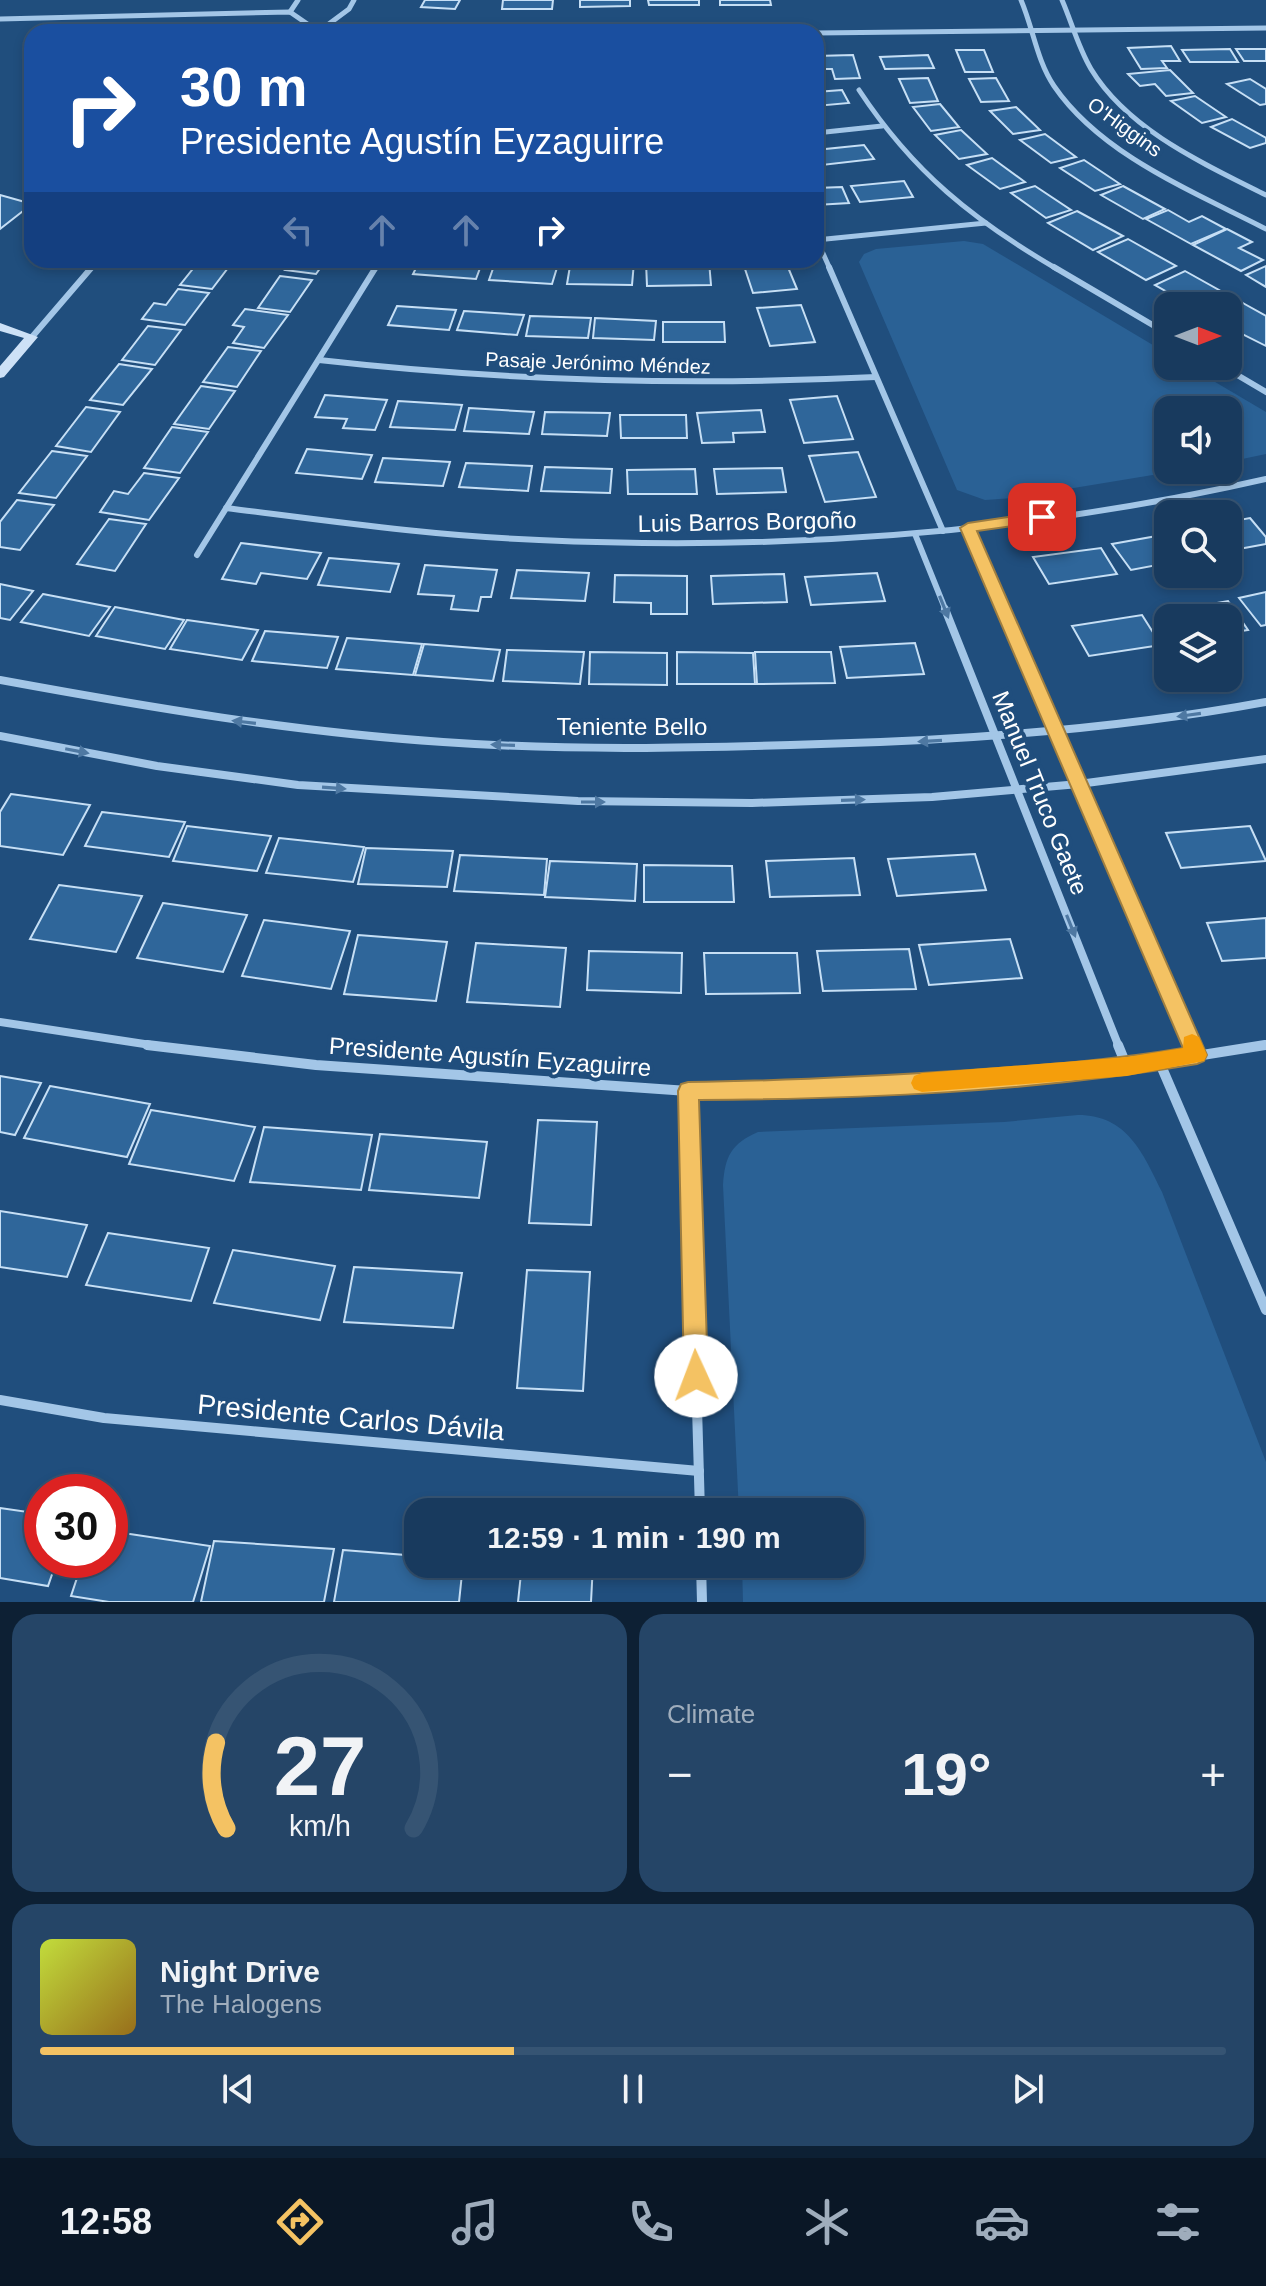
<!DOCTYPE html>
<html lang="en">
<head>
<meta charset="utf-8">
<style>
	body { margin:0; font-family:Arial,sans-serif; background:#254567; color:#f1f3f6; height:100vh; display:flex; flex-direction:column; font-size:30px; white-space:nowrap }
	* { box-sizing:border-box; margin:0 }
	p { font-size:26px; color:#9fadbc }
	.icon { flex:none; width:44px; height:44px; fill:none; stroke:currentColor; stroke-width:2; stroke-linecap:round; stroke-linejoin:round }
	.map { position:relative; height:1602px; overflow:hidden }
	.sheet { display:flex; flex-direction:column; gap:12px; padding:12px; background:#0d2034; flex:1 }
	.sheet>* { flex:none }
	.top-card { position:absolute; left:24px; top:24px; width:800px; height:244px; border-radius:24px; box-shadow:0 4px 12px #0003,0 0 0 2px #365473; background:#1a4fa0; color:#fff; overflow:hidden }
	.needle { width:52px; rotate:90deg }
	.controls { position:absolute; left:1154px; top:292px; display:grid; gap:16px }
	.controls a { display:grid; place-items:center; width:88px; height:88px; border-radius:16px; background:#183a5e; box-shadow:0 4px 12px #0003,0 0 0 2px #365473; font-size:40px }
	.speed { position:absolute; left:24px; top:1474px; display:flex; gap:16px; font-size:40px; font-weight:700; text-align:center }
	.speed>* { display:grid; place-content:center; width:104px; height:104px; border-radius:50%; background:#183a5e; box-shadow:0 4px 12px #0003,0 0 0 2px #365473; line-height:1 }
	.speed .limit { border:12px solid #d22; background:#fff; color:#111 }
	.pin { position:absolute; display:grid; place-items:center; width:68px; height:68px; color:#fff; margin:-34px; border-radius:16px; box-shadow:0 4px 12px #0006 }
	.me { position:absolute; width:88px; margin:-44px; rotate:358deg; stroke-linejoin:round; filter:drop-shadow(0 0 6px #0008) }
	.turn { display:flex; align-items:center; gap:28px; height:168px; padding:0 24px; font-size:36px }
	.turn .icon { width:104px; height:104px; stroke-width:2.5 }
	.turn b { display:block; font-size:56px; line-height:68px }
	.lanes { display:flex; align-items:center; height:76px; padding:0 24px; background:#0003; justify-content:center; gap:40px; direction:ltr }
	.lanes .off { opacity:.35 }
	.big { font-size:60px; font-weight:700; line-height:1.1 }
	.sheet .widget { flex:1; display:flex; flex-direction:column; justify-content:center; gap:12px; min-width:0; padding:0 28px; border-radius:24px; background:#254567 }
	.sheet .dial { align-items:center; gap:0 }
	.dial svg { height:208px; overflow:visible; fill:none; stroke:#365473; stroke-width:7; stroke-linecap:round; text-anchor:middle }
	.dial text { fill:#f1f3f6; stroke:none }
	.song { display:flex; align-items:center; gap:24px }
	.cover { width:96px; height:96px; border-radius:12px; background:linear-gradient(135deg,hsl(70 70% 55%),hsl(40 70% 35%)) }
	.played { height:8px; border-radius:4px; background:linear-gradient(90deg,#f4c263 40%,#365473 40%) }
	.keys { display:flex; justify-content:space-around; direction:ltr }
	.heat { display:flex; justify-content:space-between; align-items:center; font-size:44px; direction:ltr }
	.sheet .tiles { flex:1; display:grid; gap:12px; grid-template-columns:1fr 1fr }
	.widget:last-child { grid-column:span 2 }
	.trip { position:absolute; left:404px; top:1498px; width:460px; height:80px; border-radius:24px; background:#183a5e; box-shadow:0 4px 12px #0003,0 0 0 2px #365473; font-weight:700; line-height:80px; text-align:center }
	.dock { display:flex; height:128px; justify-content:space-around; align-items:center; background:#0a1726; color:#9fadbc }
	.dock .icon { width:56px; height:56px }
	.dock .selected { color:#f4c263 }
	.dock b { font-size:36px; color:#f1f3f6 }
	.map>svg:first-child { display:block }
	.green { fill:#2a6195 }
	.building { fill:#2f669a; stroke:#c6dff5; stroke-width:2 }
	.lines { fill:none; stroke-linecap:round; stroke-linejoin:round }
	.street-far3 { stroke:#a3c6e7; stroke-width:5 }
	.street-far2 { stroke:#a3c6e7; stroke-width:6 }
	.street-far1 { stroke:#a3c6e7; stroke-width:8 }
	.street { stroke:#a3c6e7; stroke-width:10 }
	.secondary { fill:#cde1f6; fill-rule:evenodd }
	.oneway { fill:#4e78a2 }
	.route { fill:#f4c263; stroke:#9f7e40; stroke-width:2 }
	.slow { fill:#f59e0b }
	.labels { text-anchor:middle; stroke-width:8; stroke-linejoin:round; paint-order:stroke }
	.far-street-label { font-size:20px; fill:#fff; stroke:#204e7d }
	.street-label { font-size:24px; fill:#fff; stroke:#204e7d }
	.near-street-label { font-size:28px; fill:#fff; stroke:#204e7d }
</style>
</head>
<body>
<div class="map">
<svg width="1266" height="1602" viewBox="0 0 1266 1602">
	<rect width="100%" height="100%" fill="#204e7d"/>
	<g class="green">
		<polygon points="964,241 983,244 1168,354 1168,366 1188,366 1266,412 1266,454 1228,462 1228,410 1168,410 1168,470 1183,470 1013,498 985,500 957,490 859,262 864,254 876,249"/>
		<path d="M1078,1115C1127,1115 1143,1153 1162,1192L1266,1462V1602H743L742,1564H850V1512H739L723,1185C725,1156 731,1144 758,1132L1004,1122Z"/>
	</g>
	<g class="building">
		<polygon points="425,0 460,0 455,9 421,7"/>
		<polygon points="503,0 553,0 552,9 502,9"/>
		<polygon points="580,0 630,0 630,6 580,7"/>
		<polygon points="648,0 699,0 699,5 649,5"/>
		<polygon points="720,0 770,0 771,5 720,5"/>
		<polygon points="1171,46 1180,61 1162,61 1167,68 1141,69 1128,48"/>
		<polygon points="1230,49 1238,62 1190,62 1182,50"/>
		<polygon points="1236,49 1266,49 1266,61 1244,61"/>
		<polygon points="956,50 984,50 993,72 965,72"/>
		<polygon points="853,55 860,78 835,79 832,69 816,69 816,56"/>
		<polygon points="928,55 934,68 885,69 880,57"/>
		<polygon points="1170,70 1193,93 1166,96 1155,84 1140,86 1128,74"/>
		<polygon points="928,78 938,101 910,103 899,79"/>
		<polygon points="996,78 1009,101 981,102 969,79"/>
		<polygon points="1250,79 1266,89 1266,104 1260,105 1227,84"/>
		<polygon points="842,90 849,103 816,106 816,92"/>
		<polygon points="1195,96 1226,117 1202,123 1171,101"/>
		<polygon points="940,104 959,127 931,131 913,107"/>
		<polygon points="1016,107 1040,130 1013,134 990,111"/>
		<polygon points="1232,119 1266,138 1266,143 1250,148 1211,127"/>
		<polygon points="961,130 987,154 959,159 935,135"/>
		<polygon points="1045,134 1076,157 1051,163 1020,140"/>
		<polygon points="864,145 874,159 822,165 816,154 816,150"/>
		<polygon points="992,158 1025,182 1000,189 967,165"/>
		<polygon points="1084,160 1120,184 1095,191 1060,168"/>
		<polygon points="904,181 913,197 860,202 851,186"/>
		<polygon points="1035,186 1071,210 1046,218 1011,193"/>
		<polygon points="1123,186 1165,209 1143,219 1101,195"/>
		<polygon points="842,187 849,203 816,205 816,188"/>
		<polygon points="0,195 32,204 0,229"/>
		<polygon points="1168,210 1189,222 1202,216 1226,229 1191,244 1146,219"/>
		<polygon points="1077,211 1123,236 1093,250 1048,223"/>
		<polygon points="1227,229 1252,242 1239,248 1263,260 1241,271 1193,245"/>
		<polygon points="1128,239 1176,266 1146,280 1098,252"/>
		<polygon points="200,260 234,260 212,289 180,285"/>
		<polygon points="292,260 326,260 316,274 285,270"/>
		<polygon points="420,260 483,260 476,279 413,274"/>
		<polygon points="496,260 551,260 559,261 552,284 489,280"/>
		<polygon points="571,260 634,262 632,285 567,284"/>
		<polygon points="742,260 785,260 797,289 753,293"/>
		<polygon points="709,261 711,285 647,286 646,262"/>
		<polygon points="1266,266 1266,287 1246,275"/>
		<polygon points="1185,271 1235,299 1221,306 1192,306 1155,285"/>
		<polygon points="280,276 312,280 290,312 258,308"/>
		<polygon points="178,289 209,293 185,325 142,319 154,303 166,305"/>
		<polygon points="1241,302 1266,316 1266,346 1228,327 1228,308"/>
		<polygon points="801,305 815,342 770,346 757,308"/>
		<polygon points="397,306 456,310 449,330 388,325"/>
		<polygon points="245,309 288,315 264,348 233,343 244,327 233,325"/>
		<polygon points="464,311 524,315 517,335 457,330"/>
		<polygon points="530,316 591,318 588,338 526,336"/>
		<polygon points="595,318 656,321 654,340 593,338"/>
		<polygon points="663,322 724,322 725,342 663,342"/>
		<polygon points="148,326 181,330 155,365 122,360"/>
		<polygon points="228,347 261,351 237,387 203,382"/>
		<polygon points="119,364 152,369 123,405 90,400"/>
		<polygon points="201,386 235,391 209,429 174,424"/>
		<polygon points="325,395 387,400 375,430 343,428 347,419 315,417"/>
		<polygon points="837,396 853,439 804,443 790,400"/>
		<polygon points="398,401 462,405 455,430 390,427"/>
		<polygon points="86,407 120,412 91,452 56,446"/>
		<polygon points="469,408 534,412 529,434 464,431"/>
		<polygon points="761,410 765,432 733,433 734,442 702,443 697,413"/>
		<polygon points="545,412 610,413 607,436 542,434"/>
		<polygon points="620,415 686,415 687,438 621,438"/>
		<polygon points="172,427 208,432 180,473 144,468"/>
		<polygon points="307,449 372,455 362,479 296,473"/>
		<polygon points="52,451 87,456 56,498 19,493"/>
		<polygon points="858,452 876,497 825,502 809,456"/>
		<polygon points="383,458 450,462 443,486 375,482"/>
		<polygon points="466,463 532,466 528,491 459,487"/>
		<polygon points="545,467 612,469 610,493 541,491"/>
		<polygon points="782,468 786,492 717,494 714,469"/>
		<polygon points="695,469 697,494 628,494 627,470"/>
		<polygon points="144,473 179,478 149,520 100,512 114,491 128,494"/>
		<polygon points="17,500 54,505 20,550 0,547 0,522"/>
		<polygon points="1250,518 1266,537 1266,544 1228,551 1228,522"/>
		<polygon points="109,519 146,524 115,571 77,564"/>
		<polygon points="1168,534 1168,563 1131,570 1112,544"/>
		<polygon points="241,543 321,553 307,579 261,573 256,584 222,579"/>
		<polygon points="1101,548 1117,574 1049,584 1033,557"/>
		<polygon points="329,558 399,564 390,592 318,585"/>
		<polygon points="425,565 497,570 491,597 481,597 478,611 451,609 454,596 418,594"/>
		<polygon points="517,570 589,573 585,601 511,598"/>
		<polygon points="877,573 885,601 811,605 805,577"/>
		<polygon points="784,574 787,602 713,604 711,576"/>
		<polygon points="615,575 687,576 687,614 651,614 651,603 614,602"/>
		<polygon points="0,584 33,591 10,620 0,618"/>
		<polygon points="1266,592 1266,625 1261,626 1239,598"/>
		<polygon points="43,594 110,607 89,636 21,622"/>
		<polygon points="1228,601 1248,630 1228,633 1228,618 1168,618 1168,626 1159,613"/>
		<polygon points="115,607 184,620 165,649 96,636"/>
		<polygon points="1142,615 1161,645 1089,656 1072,626"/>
		<polygon points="187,620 258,630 242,660 170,649"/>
		<polygon points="265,631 338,637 327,668 252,661"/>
		<polygon points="347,638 422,644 413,675 336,669"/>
		<polygon points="915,643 924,674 847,678 840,647"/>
		<polygon points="424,644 500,650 493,681 415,675"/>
		<polygon points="507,650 584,652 580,684 503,681"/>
		<polygon points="590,652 667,653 667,685 589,684"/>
		<polygon points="677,652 753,653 755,684 677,684"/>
		<polygon points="755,652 831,652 835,683 757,684"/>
		<polygon points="11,794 90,805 63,855 0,846 0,812"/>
		<polygon points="102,812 185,822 169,857 85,846"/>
		<polygon points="187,826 271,836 257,871 173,861"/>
		<polygon points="1250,826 1266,861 1181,868 1166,833"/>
		<polygon points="279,838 364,847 353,882 266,873"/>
		<polygon points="366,848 453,851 447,887 358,884"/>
		<polygon points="975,854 986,890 897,896 888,859"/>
		<polygon points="460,855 547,859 544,895 454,891"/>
		<polygon points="854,858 860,895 770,897 766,861"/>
		<polygon points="550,861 637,864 635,901 545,897"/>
		<polygon points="644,865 732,866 734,902 644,902"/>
		<polygon points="59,885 142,896 116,952 30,939"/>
		<polygon points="163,903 247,915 223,972 137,958"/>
		<polygon points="1266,918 1266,958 1222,961 1207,923"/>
		<polygon points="264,920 350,931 331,989 242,976"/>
		<polygon points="358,935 447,942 436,1001 344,994"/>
		<polygon points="1010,939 1022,978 929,985 919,945"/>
		<polygon points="476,943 566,948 560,1007 467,1002"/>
		<polygon points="909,949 916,989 823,991 817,951"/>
		<polygon points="589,951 682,953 681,993 587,990"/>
		<polygon points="704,953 797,953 800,993 706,994"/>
		<polygon points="0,1076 41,1083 15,1135 0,1132"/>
		<polygon points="50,1086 150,1104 127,1157 24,1138"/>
		<polygon points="151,1110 255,1127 234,1181 129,1164"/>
		<polygon points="538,1120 597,1122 591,1225 529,1223"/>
		<polygon points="264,1127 372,1135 361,1190 250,1182"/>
		<polygon points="380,1134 487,1142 479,1198 369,1190"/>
		<polygon points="0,1211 87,1225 67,1277 0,1267"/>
		<polygon points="108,1233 209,1248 191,1301 86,1285"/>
		<polygon points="233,1250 335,1266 320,1320 214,1303"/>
		<polygon points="354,1267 462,1273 453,1328 344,1322"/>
		<polygon points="527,1270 590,1272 583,1391 517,1388"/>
		<polygon points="0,1508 42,1514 42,1560 57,1560 48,1586 0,1578"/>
		<polygon points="110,1531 210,1546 193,1602 109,1602 71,1596 83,1560 110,1560"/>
		<polygon points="214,1541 334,1549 324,1602 201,1602"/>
		<polygon points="343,1550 418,1556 418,1564 463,1564 459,1602 334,1602"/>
		<polygon points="522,1564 593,1564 591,1602 518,1602"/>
	</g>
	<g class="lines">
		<g class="street-far3">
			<path d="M1021,0C1033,28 1037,61 1054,86C1101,155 1194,192 1266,229"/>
			<path d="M1062,0C1072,23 1078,47 1091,69C1128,130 1204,164 1266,195"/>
			<polyline points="290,12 298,0"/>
			<polyline points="0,19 290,12 319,32"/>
			<polyline points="318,32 349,9 354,0"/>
			<polyline points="816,33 1266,28"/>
			<path d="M859,90C913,172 973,220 1057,269"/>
			<polyline points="816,133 882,126"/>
			<polyline points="816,240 986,223"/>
			<polyline points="817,240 830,269"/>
			<polyline points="90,269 98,260"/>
			<polyline points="375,269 381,260"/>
		</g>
		<g class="street-far2">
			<polyline points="829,267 943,531"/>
			<polyline points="1054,267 1168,334"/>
			<polyline points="32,337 92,267"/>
			<path d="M319,360C505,381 689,386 876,377"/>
			<polyline points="1222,366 1266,392"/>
			<path d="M226,508C330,521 434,536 539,540C781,551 1029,533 1266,479"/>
			<polyline points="968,528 1004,611"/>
			<polyline points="915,534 946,611"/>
			<polyline points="197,555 376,267"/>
		</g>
		<g class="street-far1">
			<polyline points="945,609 1119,1047"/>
			<polyline points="1003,609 1194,1047"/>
			<path d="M0,680C147,707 294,732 443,742C569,751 695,748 821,744C970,740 1119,729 1266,702"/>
			<polyline points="0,736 157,766 298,785 578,801 752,803 932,797 1079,784 1266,759"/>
			<polyline points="0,1022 164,1047"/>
			<polyline points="1252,1047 1266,1045"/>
		</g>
		<g class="street">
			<polyline points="147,1045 316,1065 688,1091 814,1090 1046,1074 1127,1067 1265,1045"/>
			<polyline points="1118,1045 1127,1067"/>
			<polyline points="1193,1045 1197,1055"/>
			<polyline points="1159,1061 1266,1310"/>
			<polyline points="688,1091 700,1512"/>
			<polyline points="0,1400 104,1418 699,1471"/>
			<polyline points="701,1564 702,1602"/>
		</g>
		<polygon class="secondary" points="0,323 38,337 4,377 0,378 0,366 24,338 0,331"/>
	</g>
	<defs><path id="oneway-solid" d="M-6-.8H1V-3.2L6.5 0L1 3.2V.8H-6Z" transform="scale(2)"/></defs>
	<g class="oneway">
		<use href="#oneway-solid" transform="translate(944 607) rotate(68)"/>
		<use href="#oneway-solid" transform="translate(1189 715) rotate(172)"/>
		<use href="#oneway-solid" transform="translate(244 722) rotate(-173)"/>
		<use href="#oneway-solid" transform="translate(930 741) rotate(177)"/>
		<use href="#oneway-solid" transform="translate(503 745) rotate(-178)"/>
		<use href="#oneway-solid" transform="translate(77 751) rotate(11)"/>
		<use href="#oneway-solid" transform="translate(334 788) rotate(4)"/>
		<use href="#oneway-solid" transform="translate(853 800) rotate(-2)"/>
		<use href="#oneway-solid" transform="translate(593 802)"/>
		<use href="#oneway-solid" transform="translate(1071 926) rotate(68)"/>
	</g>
	<path class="route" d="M1042,512L1050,517L1048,521L977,531L1207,1055L1204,1061L1197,1064C1033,1092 865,1099 699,1100L708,1376L705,1385L696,1388L688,1385L684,1376L678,1091L681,1084L688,1082C783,1081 876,1076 970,1070C1042,1065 1113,1060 1183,1048L960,528L968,523Z"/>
	<polygon class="slow" points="1192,1034 1199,1037 1207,1055 1204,1061 1127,1076 922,1092 914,1089 911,1083 914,1076 922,1073 1127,1057 1183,1048 1184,1037"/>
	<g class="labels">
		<g class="far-street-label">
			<text transform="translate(1125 127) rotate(36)" y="7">O'Higgins</text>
			<text transform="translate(598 363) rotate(2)" y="7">Pasaje Jerónimo Méndez</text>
		</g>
		<g class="street-label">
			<text transform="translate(747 522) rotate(-1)" y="8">Luis Barros Borgoño</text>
			<text x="632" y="735">Teniente Bello</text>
			<text transform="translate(1040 793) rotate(68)" y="8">Manuel Truco Gaete</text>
			<text transform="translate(490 1057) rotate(4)" y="8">Presidente Agustín Eyzaguirre</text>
		</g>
		<g class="near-street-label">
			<text transform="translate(351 1417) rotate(5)" y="10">Presidente Carlos Dávila</text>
		</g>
	</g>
</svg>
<div class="controls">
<a><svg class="needle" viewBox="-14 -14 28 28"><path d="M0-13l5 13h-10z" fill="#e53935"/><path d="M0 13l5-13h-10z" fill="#9fadbc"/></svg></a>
<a><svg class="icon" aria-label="sound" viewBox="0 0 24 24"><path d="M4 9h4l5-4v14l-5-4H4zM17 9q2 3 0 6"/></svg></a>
<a><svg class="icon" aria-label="search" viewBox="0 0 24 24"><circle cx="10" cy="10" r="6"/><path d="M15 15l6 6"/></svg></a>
<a><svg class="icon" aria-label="layers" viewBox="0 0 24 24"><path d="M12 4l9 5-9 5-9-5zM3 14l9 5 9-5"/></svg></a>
</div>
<div class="speed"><div class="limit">30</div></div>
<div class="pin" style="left:1042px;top:517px;background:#d93025"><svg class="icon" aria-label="arrive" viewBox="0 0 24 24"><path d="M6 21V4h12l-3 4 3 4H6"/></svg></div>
<svg class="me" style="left:696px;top:1376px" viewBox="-20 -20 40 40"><circle r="19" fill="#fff"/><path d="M0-13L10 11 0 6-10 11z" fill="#f4c263"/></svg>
<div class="trip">12:59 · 1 min · 190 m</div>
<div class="top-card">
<div class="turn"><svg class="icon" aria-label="right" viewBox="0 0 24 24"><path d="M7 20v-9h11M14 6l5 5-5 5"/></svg><div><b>30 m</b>Presidente Agustín Eyzaguirre</div></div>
<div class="lanes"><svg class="icon off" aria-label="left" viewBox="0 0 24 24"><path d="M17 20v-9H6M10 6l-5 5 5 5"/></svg><svg class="icon off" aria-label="ahead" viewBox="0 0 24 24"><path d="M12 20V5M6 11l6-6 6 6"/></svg><svg class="icon off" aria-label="ahead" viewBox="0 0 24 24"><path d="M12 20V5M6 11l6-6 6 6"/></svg><svg class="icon" aria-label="right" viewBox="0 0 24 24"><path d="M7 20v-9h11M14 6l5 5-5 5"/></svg></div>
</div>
</div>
<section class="sheet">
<div class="tiles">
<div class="widget dial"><svg viewBox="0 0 100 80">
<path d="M14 69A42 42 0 1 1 86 69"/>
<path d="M14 69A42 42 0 0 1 10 36" stroke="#f4c263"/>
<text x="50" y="56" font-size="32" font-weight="700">27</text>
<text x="50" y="72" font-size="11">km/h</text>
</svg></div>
<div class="widget"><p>Climate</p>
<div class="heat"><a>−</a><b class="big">19°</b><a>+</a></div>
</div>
<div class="widget">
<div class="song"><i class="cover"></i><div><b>Night Drive</b><p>The Halogens</p></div></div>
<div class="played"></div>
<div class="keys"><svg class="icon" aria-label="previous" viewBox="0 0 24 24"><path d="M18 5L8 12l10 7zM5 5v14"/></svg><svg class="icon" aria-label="pause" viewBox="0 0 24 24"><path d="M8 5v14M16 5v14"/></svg><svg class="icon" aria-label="next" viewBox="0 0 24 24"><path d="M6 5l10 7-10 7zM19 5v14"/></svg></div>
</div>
</div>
</section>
<nav class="dock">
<b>12:58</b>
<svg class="icon selected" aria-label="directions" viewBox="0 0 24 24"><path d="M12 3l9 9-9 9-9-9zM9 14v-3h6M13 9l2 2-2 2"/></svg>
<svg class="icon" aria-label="music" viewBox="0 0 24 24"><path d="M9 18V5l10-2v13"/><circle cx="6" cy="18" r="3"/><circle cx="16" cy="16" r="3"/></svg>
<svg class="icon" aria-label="phone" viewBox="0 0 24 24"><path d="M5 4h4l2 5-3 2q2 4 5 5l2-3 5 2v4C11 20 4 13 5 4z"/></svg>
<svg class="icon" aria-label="climate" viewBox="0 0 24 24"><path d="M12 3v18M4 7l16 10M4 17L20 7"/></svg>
<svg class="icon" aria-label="car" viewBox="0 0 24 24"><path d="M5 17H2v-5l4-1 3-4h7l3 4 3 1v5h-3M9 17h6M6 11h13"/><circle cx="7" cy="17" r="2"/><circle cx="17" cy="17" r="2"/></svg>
<svg class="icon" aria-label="filters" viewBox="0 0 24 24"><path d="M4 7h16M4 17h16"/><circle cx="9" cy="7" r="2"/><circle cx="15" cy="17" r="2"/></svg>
</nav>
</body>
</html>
